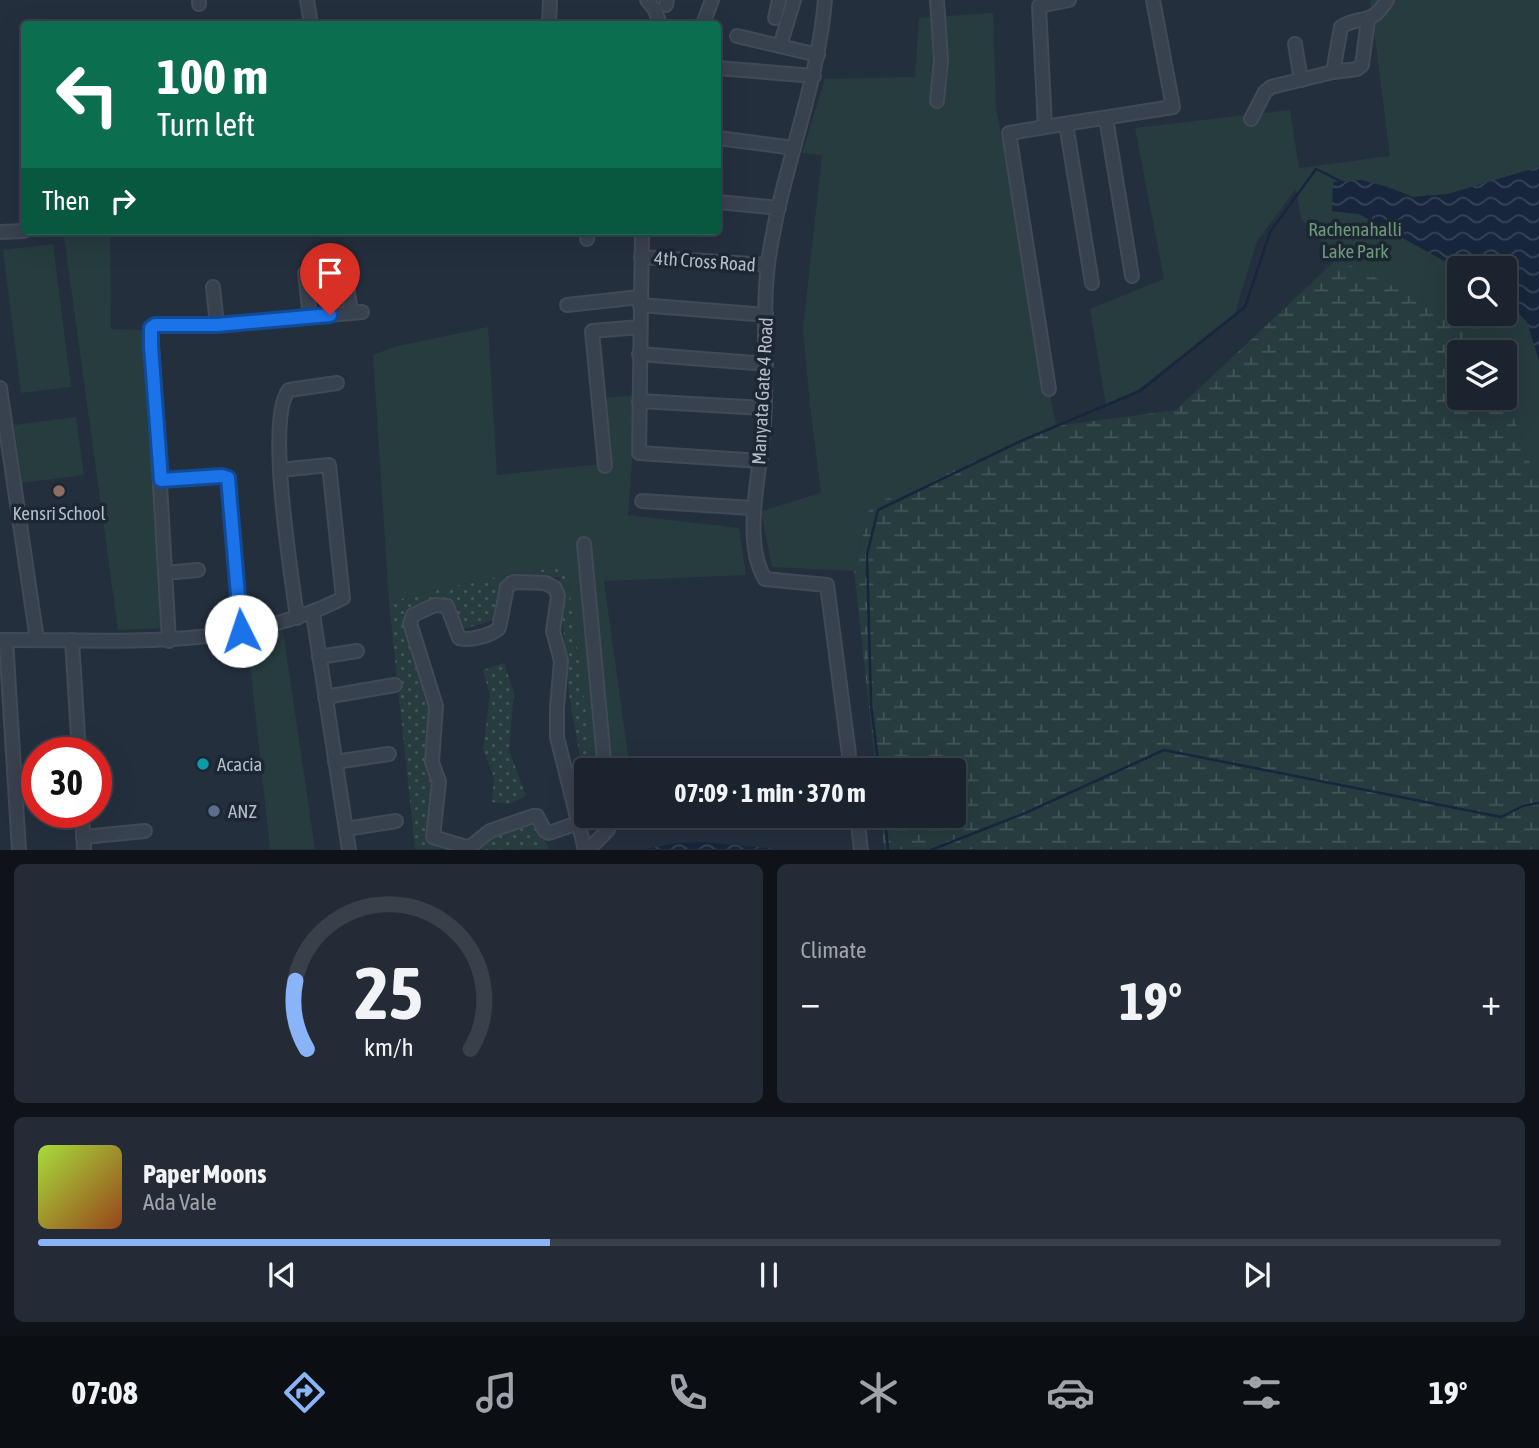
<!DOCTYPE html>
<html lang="en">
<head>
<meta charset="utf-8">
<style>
	body { margin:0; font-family:"Asap Condensed",sans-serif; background:#242b36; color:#f1f3f6; height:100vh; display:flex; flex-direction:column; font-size:26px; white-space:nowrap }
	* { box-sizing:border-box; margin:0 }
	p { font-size:23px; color:#a0a4aa }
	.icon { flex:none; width:38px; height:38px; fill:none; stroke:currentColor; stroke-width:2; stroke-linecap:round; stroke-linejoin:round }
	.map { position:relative; height:850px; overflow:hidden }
	.side { display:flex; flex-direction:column; gap:14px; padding:14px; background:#0f1319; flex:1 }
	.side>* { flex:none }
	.top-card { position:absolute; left:21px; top:21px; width:700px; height:214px; border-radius:7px; box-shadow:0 7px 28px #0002,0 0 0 2px #39404a; background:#0b6e4f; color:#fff; overflow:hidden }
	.buttons { position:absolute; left:1447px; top:256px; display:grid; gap:14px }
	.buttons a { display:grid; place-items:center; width:70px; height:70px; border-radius:7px; background:#1b232e; box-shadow:0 7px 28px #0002,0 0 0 2px #39404a; font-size:35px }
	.speed { position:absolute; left:21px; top:737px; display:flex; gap:14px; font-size:35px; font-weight:700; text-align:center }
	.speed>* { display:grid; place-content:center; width:91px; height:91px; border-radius:50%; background:#1b232e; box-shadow:0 7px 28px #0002,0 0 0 2px #39404a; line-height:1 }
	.speed .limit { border:10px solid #d22; background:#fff; color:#111 }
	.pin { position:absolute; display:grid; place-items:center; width:60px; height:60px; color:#fff; margin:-72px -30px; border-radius:50% 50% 50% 0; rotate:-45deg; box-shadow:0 0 7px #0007 }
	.pin .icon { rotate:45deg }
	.me { position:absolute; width:77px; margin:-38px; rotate:356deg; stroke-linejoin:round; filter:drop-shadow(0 0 5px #0008) }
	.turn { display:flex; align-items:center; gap:24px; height:147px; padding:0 21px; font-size:32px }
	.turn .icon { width:91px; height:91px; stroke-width:2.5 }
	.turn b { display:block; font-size:49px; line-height:60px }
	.then { display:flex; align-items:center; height:66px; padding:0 21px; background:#0003; gap:14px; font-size:26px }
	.big { font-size:52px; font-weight:700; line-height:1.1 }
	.side .widget { flex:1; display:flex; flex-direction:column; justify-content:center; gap:10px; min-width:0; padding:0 24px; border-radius:10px; background:#242b36 }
	.side .dial { align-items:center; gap:0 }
	.dial svg { height:182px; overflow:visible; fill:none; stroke:#39404a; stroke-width:7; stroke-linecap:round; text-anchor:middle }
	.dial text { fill:#f1f3f6; stroke:none }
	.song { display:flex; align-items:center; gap:21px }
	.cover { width:84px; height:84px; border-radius:10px; background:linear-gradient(135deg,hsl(80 70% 55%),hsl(20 70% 35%)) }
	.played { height:7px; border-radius:4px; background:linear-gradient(90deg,#8ab4f8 35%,#39404a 35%) }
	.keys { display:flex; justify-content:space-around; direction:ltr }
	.heat { display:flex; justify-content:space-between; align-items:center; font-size:38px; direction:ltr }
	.side .tiles { flex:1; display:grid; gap:14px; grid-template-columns:1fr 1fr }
	.widget:last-child { grid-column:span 2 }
	.trip { position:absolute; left:574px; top:758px; width:392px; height:70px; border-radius:7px; background:#1b232e; box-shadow:0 7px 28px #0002,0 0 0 2px #39404a; font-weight:700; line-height:70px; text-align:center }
	.dock { display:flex; height:112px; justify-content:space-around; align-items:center; background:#0b0e12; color:#a0a4aa }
	.dock .icon { width:49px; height:49px }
	.dock .on { color:#8ab4f8 }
	.dock b { font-size:32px; color:#f1f3f6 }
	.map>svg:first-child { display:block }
	.green { fill:#263c3f }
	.wetland { fill:url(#wetland-marsh) }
	.garden { fill:url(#garden-dots) }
	.water { fill:url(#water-waves) }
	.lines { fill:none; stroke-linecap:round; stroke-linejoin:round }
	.stream { stroke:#17263c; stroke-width:2.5 }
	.street-casing { stroke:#414a57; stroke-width:16 }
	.street { stroke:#38414e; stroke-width:12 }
	.route-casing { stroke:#114b97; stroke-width:18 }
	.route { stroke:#1a73e8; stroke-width:12 }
	.education-dot { fill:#8d6e63; stroke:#1d2633; stroke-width:2.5 }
	.culture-dot { fill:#0f9aa8; stroke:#1d2633; stroke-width:2.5 }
	.service-dot { fill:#5c6f8a; stroke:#1d2633; stroke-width:2.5 }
	.labels { text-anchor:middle; stroke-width:7; stroke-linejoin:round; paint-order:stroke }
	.park-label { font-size:19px; fill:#6b9a76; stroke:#1d2633 }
	.street-label { font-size:19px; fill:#b4bcc9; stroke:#1d2633 }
	.poi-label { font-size:19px; fill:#b4bcc9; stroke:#1d2633; text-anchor:start }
</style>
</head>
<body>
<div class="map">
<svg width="1539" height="850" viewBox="0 0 1539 850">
	<defs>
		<pattern id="wetland-marsh" width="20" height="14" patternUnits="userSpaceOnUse" patternTransform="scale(1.75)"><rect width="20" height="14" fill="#263c3f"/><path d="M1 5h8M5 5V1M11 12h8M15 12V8" fill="none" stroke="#435659"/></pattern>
		<pattern id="garden-dots" width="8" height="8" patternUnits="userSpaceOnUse" patternTransform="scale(1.75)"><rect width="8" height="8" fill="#263c3f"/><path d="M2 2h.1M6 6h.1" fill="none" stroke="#435659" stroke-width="1.8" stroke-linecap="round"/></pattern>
		<pattern id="water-waves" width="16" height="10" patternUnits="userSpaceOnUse" patternTransform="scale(1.75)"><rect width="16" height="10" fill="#17263c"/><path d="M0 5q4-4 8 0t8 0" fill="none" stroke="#364457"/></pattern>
	</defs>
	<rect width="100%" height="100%" fill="#242f3e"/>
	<g class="green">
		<polygon points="1370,0 1539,0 1539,167 1448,194 1413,197 1388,187 1334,182 1332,211 1359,214 1459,269 1460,313 1505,313 1505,299 1527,322 1539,360 1539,477 1528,459 1505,392 1505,352 1491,352 1483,330 1337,259 1301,218 1296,189 1257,241 1235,313 1138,390 1106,405 1090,309 1164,279 1135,128 1290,110 1299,168 1390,156"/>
		<polygon points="993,13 996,109 1056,426 870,506 854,571 772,567 761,511 821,493 810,406 803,329 822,155 802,153 825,79 915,77 919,18"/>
		<polygon points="110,234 111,329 143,330 163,628 118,630 64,236"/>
		<polygon points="53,244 71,387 21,393 3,250"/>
		<path d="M488,327L497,475L611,463L606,398L637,395L628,515L739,528L746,575L604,581L630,770H594L566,567C505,573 447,587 389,602L373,355L394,347Z"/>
		<polygon points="76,417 84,475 22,483 14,425"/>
		<polygon points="282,624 315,849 270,849 249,655 233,658 229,636"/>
	</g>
	<polygon class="wetland" points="1337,259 1483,330 1491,352 1460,352 1460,397 1505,397 1505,392 1528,459 1539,477 1539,849 884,849 881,816 954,816 954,770 876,770 854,571 870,506 1056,426 1176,410"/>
	<g class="garden">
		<path d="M566,567L594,770H586V790L569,695L559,577L506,580L494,620L460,630L446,599L403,616L433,707L435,786L427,843L467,849H415L389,602C447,587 506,573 566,567Z"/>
		<polygon points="504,663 514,692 509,750 526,796 509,804 492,802 494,777 483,750 490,695 483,670"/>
		<polygon points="536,821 549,849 476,850 491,836"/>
	</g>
	<g class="water">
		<polygon points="1539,167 1539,360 1527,322 1505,299 1505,268 1459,269 1359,214 1332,211 1333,182 1361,180 1388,187 1413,197 1448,194"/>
		<polygon points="703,842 777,849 645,849 676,843"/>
	</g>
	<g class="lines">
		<g class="stream">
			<polyline points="879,770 871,704 867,555 878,510 1023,440 1140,391 1245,307 1270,232 1316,169 1342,182"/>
			<polyline points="885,816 888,850"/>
			<polyline points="931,850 1023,814 1164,750 1501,817 1523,806 1539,803"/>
		</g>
		<g class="street-casing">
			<g id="street">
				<polyline points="199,0 199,4"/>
				<polyline points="307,0 311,24"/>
				<polyline points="647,0 655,10 660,24"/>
				<path d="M825,0C817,92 780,174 768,264C761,320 769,377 763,433C760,475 742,541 765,579L827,585L851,770"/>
				<polyline points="937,0 941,60 937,101"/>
				<polyline points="1069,0 1039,6 1045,127 1173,107 1153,0"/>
				<polyline points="666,5 667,0"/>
				<polyline points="775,18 779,0"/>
				<polyline points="549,24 550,0"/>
				<polyline points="703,24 712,0"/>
				<polyline points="737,36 818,55"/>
				<polyline points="1295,44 1301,80"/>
				<polyline points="780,46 794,0"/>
				<polyline points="718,68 814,76"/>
				<polyline points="1333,72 1357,69 1362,65 1368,20"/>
				<polyline points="1106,118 1132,276"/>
				<path d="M1251,119L1265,92L1271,87L1333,72L1341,27C1360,14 1370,28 1387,0"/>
				<polyline points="1066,124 1092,283"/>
				<polyline points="1045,127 1009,133 1049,389"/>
				<polyline points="718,138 794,148"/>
				<polyline points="718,202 779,208"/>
				<polyline points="642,231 639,453 761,461"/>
				<polyline points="0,232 24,231"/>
				<polyline points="587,239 588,231"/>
				<polyline points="641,257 768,265"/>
				<polyline points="345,270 351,313"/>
				<polyline points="305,273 310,317"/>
				<polyline points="213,287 217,325"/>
				<polyline points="567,305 640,297"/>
				<polyline points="640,305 766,315"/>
				<polyline points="639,354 766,364"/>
				<polyline points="0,388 37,640"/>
				<polyline points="639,401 765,408"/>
				<polyline points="605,466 592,331 640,327"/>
				<polyline points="161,480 222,476 228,478 242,637"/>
				<polyline points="642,501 752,508"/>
				<polyline points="584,544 605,770"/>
				<polyline points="165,573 198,570"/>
				<polyline points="313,614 349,850"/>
				<path d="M297,618C292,576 265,418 289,390L337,383"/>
				<path d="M0,640C114,639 238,652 343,598L329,465L280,470"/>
				<polyline points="6,640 19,850"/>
				<polyline points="72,640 79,752"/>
				<polyline points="169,641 151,328 155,325 217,325 362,312"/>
				<polyline points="319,657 357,651"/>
				<polyline points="325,697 395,685"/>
				<polyline points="335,762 389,754"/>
				<polyline points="82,812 84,850"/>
				<polyline points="857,816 861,850"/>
				<path d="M578,823L549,833L545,831L537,816H533L490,831L471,846L466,847L433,837L439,782L432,762L436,706L410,623L413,615L435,605L447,606L459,638C469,641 491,636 499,628L507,587L514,582L545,583L555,588L558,596L553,631L561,661L557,708V737L585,850"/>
				<polyline points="346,829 396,821"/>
				<polyline points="83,837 145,831"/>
				<polyline points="588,850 608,830 609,816"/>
			</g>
		</g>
		<use href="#street" class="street"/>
	</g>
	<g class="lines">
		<g class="route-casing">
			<polyline id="route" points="241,631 228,478 222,476 161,480 151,346 151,328 155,325 217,325 330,315"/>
		</g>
		<use href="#route" class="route"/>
	</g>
	<circle class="education-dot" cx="59" cy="491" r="7"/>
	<circle class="culture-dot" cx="203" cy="764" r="7"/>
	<circle class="service-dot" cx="214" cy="811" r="7"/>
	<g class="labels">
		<g class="park-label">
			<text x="1355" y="236">Rachenahalli<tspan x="1355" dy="22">Lake Park</tspan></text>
		</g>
		<g class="street-label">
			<text transform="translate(705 261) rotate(4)" y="7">4th Cross Road</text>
			<text transform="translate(762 391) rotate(-87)" y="7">Manyata Gate 4 Road</text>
		</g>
		<g class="poi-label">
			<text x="59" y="520" text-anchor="middle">Kensri School</text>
			<text x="217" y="771">Acacia</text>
			<text x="228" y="818">ANZ</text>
		</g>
	</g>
</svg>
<div class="buttons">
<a><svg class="icon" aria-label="search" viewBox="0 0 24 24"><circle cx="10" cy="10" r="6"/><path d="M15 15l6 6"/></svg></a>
<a><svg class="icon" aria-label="layers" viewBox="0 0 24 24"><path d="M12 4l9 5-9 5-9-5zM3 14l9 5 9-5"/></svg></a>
</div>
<div class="speed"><div class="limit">30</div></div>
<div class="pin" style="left:330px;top:315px;background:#d93025"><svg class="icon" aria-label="arrive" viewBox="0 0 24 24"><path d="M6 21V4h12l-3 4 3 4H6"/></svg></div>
<svg class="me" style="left:241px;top:631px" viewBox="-20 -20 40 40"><circle r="19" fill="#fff"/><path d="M0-13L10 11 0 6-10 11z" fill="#1a73e8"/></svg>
<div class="trip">07:09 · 1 min · 370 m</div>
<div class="top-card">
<div class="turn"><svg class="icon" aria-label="left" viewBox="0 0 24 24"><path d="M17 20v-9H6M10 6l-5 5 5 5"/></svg><div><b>100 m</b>Turn left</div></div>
<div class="then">Then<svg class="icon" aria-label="right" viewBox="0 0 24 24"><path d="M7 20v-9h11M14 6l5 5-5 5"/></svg></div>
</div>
</div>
<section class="side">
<div class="tiles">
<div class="widget dial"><svg viewBox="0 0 100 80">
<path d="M14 69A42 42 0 1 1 86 69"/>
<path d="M14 69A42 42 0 0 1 9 39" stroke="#8ab4f8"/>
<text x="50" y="56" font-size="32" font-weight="700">25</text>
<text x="50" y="72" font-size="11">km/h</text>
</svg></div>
<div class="widget"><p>Climate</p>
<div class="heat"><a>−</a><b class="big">19°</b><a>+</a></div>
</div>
<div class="widget">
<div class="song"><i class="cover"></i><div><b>Paper Moons</b><p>Ada Vale</p></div></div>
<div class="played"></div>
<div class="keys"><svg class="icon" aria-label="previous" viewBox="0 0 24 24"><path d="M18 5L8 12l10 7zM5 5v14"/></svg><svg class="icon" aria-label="pause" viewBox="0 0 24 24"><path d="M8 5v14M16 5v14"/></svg><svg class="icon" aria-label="next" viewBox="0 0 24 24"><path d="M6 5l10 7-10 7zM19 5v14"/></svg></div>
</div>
</div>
</section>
<nav class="dock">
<b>07:08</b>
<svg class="icon on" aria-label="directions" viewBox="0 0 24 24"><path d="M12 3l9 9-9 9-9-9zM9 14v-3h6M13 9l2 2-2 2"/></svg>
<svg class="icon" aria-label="music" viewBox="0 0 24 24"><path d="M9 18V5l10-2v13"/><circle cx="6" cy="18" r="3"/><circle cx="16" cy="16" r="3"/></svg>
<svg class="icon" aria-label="phone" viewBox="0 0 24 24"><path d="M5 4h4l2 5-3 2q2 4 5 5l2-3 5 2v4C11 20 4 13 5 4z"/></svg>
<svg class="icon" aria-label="climate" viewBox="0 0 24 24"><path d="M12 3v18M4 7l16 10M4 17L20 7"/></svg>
<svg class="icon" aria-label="car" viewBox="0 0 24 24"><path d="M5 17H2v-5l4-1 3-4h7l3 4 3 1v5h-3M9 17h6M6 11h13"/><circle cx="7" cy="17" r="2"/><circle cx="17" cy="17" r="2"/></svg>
<svg class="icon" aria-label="filters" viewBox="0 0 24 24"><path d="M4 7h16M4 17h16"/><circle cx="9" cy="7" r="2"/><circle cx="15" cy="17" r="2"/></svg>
<b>19°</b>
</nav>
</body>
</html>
